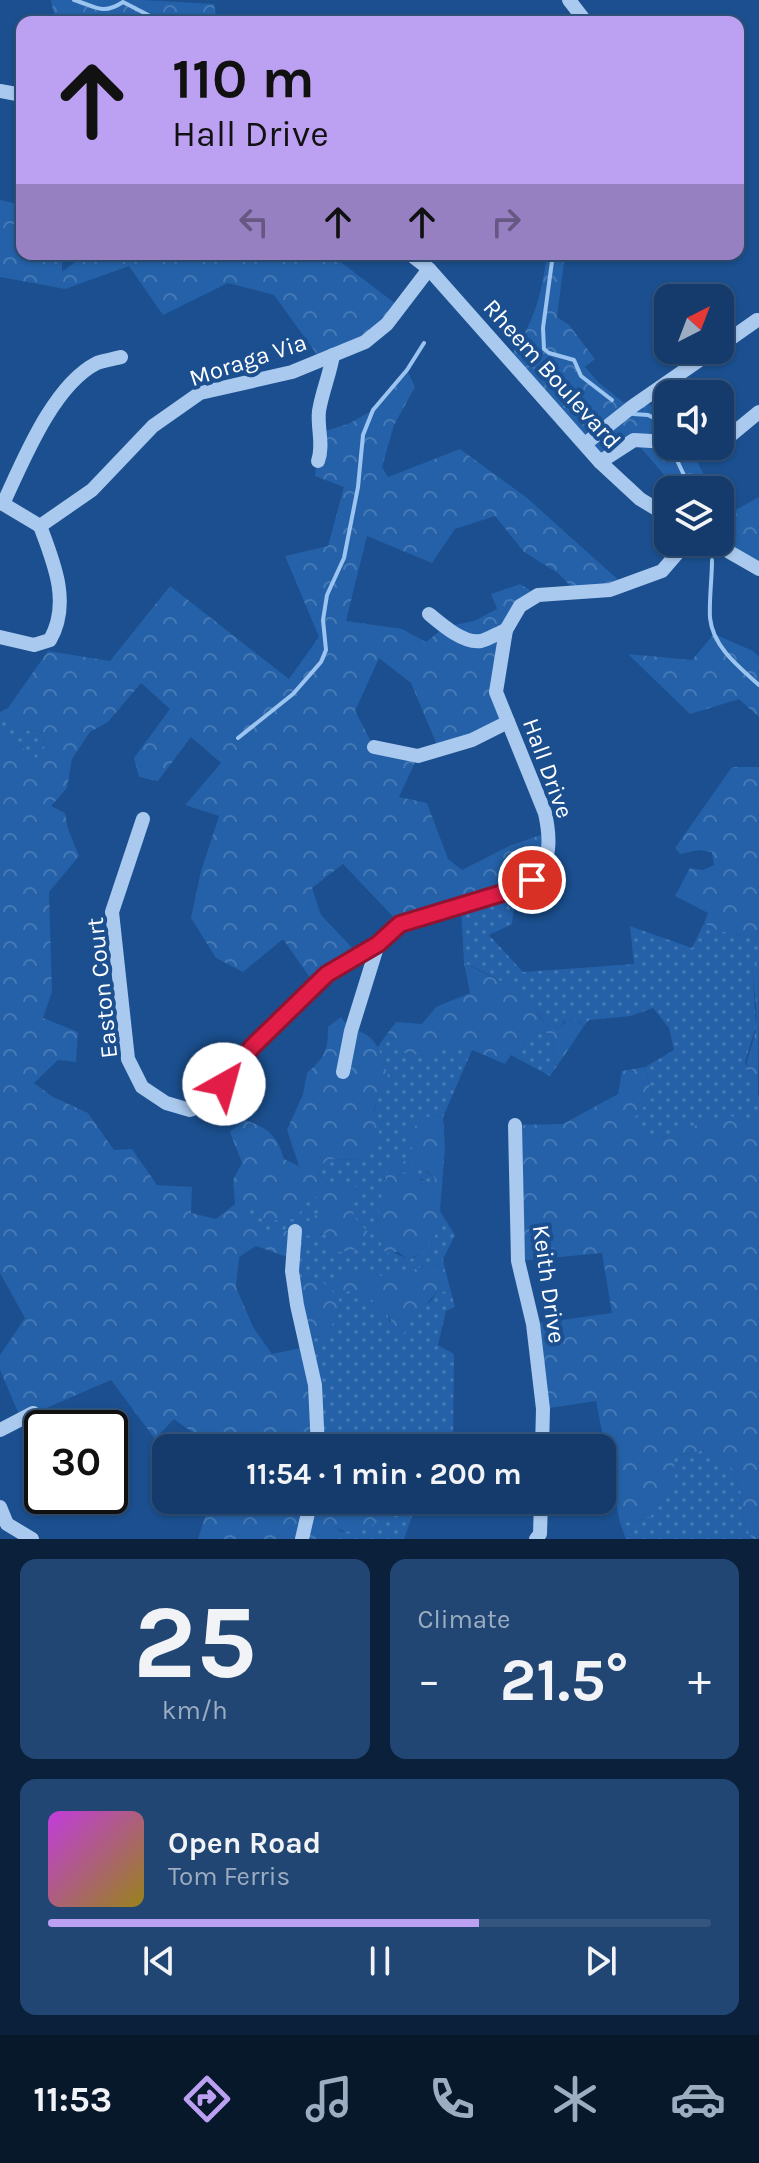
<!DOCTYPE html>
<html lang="en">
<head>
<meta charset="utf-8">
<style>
	body { margin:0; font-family:Karla,sans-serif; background:#214673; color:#f1f3f6; height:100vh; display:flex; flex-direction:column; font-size:30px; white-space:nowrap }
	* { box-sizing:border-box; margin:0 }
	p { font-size:26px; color:#9dadc1 }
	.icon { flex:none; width:44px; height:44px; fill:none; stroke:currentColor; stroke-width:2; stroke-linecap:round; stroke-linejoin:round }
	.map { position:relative; height:1539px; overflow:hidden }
	.drawer { display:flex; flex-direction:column; gap:20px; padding:20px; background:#0b203b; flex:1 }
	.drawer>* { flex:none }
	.banner { position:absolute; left:16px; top:16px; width:728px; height:244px; border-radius:16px; box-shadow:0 2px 6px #0004,0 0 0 2px #33557e; background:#bca0f2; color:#111; overflow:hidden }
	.needle { width:52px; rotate:42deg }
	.tools { position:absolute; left:654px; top:284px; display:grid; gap:16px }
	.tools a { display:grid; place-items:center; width:80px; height:80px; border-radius:16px; background:#143b6b; box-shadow:0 2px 6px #0004,0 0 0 2px #33557e; font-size:40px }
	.speed { position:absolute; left:24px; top:1410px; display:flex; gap:16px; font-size:40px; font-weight:700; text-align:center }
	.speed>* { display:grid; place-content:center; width:104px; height:104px; border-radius:50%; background:#143b6b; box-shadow:0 2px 6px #0004,0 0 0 2px #33557e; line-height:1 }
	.speed .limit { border:4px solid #111; border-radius:12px; background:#fff; color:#111 }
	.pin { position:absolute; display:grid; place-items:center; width:68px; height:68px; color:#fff; margin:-34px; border:4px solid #fff; border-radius:50%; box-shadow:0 2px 8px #0007 }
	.me { position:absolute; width:88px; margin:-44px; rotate:38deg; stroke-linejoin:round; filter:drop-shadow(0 0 6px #0008) }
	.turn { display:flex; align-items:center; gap:28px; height:168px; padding:0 24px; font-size:36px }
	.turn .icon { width:104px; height:104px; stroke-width:2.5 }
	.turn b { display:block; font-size:56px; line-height:68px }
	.lanes { display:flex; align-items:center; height:76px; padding:0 24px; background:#0003; justify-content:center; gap:40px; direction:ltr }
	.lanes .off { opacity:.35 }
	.big { font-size:60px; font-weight:700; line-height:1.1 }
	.drawer .card { flex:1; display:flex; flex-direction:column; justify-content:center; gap:12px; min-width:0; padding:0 28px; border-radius:16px; background:#214673 }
	.drawer .dial { align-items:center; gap:0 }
	.dial b { font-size:104px; line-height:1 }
	.song { display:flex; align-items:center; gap:24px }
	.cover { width:96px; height:96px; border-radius:12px; background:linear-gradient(135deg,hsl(290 70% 55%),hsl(50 70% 35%)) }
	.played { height:8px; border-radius:4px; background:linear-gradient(90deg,#bca0f2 65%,#33557e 65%) }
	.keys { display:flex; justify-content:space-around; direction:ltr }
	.heat { display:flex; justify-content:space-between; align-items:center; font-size:44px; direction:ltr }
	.drawer .tiles { flex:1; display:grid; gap:20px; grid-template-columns:1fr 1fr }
	.card:last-child { grid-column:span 2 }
	.trip { position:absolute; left:152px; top:1434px; width:464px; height:80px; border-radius:16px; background:#143b6b; box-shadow:0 2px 6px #0004,0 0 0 2px #33557e; font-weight:700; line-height:80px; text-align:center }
	.menu { display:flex; height:128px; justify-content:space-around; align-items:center; background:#08182b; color:#9dadc1 }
	.menu .icon { width:56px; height:56px }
	.menu .selected { color:#bca0f2 }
	.menu b { font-size:36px; color:#f1f3f6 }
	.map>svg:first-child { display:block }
	.grass { fill:url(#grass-dots) }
	.forest { fill:url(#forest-crowns) }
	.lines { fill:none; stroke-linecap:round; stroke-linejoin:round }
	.stream { stroke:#9cc4f0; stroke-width:4 }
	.minor { stroke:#a9c9ee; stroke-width:14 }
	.route-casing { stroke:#92132f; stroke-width:20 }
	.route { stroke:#e11d48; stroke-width:14 }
	.labels { text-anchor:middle; stroke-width:8; stroke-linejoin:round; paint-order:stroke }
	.street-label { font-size:24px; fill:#fff; stroke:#1b4f8f }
</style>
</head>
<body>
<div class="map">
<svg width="759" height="1539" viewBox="0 0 759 1539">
	<defs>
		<pattern id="grass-dots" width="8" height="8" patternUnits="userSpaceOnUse" patternTransform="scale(2)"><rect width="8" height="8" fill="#2461a8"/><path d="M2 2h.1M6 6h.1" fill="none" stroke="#4579b5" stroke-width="1.8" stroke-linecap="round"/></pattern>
		<pattern id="forest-crowns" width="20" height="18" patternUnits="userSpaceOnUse" patternTransform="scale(2)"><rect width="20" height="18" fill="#2461a8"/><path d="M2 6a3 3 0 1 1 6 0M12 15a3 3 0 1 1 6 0" fill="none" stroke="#4579b5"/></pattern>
	</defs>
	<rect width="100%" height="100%" fill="#1b4f8f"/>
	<g class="grass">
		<polygon points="8,708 5,719 21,730 41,731 45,747 33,763 19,742 0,733 0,712"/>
		<path d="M516,889L512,924L489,935L523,972L634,964L630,926L692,948L704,923L713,929L755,939L759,937V963H752L756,1026L745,1062L759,1097V1121L752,1118L745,1123L729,1116L686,1128L649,1143L629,1123L652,1097L645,1067L674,1050L669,1028L653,1008L631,1016L589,1020L584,1026L580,1022L564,1021L560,1027L545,1025C530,993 495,977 464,963L461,907Z"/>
		<polygon points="540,1032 554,1034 553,1061 557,1066 550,1076 520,1060 524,1041"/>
		<path d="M387,1034L405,1053L426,1056L440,1047L468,1046L472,1050L443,1117L433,1115L426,1172L435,1178L432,1186L422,1179L397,1180L401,1173L414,1164L384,1178C385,1189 378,1219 375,1231L381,1236L382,1247C390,1250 398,1255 406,1258C422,1263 438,1229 445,1219L455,1235L443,1259L445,1269L428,1263L403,1277L398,1274L384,1278C373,1270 364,1271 351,1275L349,1291L364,1299L373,1300L375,1305L387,1313L390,1322L430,1302L438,1291L451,1292L455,1307L446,1311L438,1345L454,1354L453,1448H318L304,1336L326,1337L341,1306L315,1278L294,1282L295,1232L266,1231L240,1217L246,1204L309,1200L322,1194L319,1235L332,1232L327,1246L354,1218L352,1208L360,1188L330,1186L317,1172L328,1159L363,1160L385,1064L377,1048Z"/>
		<polygon points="706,1450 733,1469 741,1493 743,1520 752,1539 626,1539 620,1523 649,1518 674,1456"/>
		<polygon points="386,1500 423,1500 417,1502 404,1539 335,1539 331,1524 342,1532 385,1518"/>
	</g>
	<g class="forest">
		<polygon points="51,0 142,0 214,4 217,22 108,22 54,14"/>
		<polygon points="0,200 22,205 22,254 59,254 62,261 62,272 86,254 330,254 400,307 387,324 321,360 274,295 228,283 163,315 129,266 65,289 0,277"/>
		<path d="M540,254H565L557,317L569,325L595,359L585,367L598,382L623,402L656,405L668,421V446H689L712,490H670L666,477L634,440L600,462L509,359C533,322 539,305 546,262Z"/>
		<path d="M407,370L415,387L394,425L382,467L388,477L460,449L527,498L624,585L576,592L558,573L524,552L495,516L455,529L432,563L367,536L346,621L402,629L426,642L445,627L474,621L497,609L491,594L520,584L538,595L520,606L496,692L508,722L439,750L411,683L379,658L355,711L374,747L418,756L399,797L427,803L448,859L462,870L509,846L549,832L532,879L400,924L343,864L312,888L321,915L359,955L315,985L283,939L243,972L216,958L191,918L201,871L219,816L185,805L221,763L191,737L158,781L139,777L134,758L170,709L141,683L108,722L90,732L72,759L67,788L51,806L65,813L68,829L79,856L49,892L52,992L43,1018L78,1032L76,1062L58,1060L34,1083L53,1097L88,1113L114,1150L132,1149L157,1185L192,1187L191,1213L216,1219L235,1204L233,1180L242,1163L230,1132L244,1120C267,1127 278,1136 284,1159L299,1166L287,1130L303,1094L307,1073C325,1057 328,1051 328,1027L341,1017C355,1036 354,1026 368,1036C382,1046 386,1070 390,1085C369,1107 370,1115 383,1142L369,1149L363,1160L328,1159L317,1172L330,1186L361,1187C350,1212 349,1213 368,1232L358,1249L340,1252L327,1247L331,1233L307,1236V1222L320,1211L321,1195L309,1200L295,1219L266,1221L246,1204L241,1216L266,1231H295L293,1259L256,1246L239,1257L236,1287L253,1327L272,1354L306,1347L318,1448H214L174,1419L155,1439L111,1380L21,1419L0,1370V1355L25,1318L0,1273V733L19,742L33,762L45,747L41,731L21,730L4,719L8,708L48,651L110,661L170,586L289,679L319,637L285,556L328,546L344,487L315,476L320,433L350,423L373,410Z"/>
		<polygon points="759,497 759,569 720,542 720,501 732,512"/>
		<polygon points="714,634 753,651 759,657 759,717 739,699 690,714 628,654 692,660"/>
		<polygon points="732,767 759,767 759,937 755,939 713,929 704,923 708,913 675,896 690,868 703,870 714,865 712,852 699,850 680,854 675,848"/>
		<path d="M464,963L526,994L545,1025L560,1027L571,1016L584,1026L557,1066L553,1061L554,1034L540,1032L524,1041L520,1060L511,1055L505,1064C476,1052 455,1037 426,1056L404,1053L387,1034L396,1022L422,1024L436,1007L470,993Z"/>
		<path d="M751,963H759L758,1097C735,1067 753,1055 756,1026C758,1006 753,983 751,963Z"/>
		<polygon points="645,1067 652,1097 630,1123 649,1143 686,1128 729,1115 745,1123 752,1118 759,1121 759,1539 752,1539 743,1520 741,1493 733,1469 706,1450 674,1456 675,1489 649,1518 620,1523 596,1401 543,1409 533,1324 612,1313 602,1253 518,1261 515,1125 563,1124 618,1094 622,1071"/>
		<path d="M433,1115L443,1117L445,1148L440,1211L445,1219C434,1235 429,1255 407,1259L398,1252L386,1253L382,1247L381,1236L375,1231C381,1208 381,1185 390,1163L406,1161L414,1163L412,1171L401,1173L398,1180L415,1177L432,1185L435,1178C419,1166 410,1153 409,1133L422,1119Z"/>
		<polygon points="428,1263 445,1269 451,1292 438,1291 420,1311 410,1312 405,1333 397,1332 387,1313 379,1310 373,1300 356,1298 349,1291 344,1292 337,1289 337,1282 343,1275 371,1271 384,1278 398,1273 403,1277 406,1271 420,1268"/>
		<path d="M315,1278C328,1285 336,1292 341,1306L326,1337L304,1336L294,1282Z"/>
		<path d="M210,1500H386L385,1518C366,1528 351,1539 332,1525L335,1539H198Z"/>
	</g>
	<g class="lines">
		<g class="stream">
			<path d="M74,0C95,6 102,16 123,2L152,17L173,22"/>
			<polyline points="553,254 543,328 544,349 549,353 574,360 581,376 612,400"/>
			<polyline points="633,414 648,415 656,419 661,434"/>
			<polyline points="675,456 691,490"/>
			<path d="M712,560C712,579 709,599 710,618C713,647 739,667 759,685"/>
			<polyline points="238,738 293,694 321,662 326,650 323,620 327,595 344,558 358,487 363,435 373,410 407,370 424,343"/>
		</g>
		<g class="minor">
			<polyline points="569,0 586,22"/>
			<polyline points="0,91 22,95"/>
			<polyline points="410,254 429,269 600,462 640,499 668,516"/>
			<polyline points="720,346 757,320"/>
			<polyline points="585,444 633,406 714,350"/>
			<polyline points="720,444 759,412"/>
			<polyline points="686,446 714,450 718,446"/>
			<path d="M318,461C324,445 317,428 319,411C322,392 330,374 333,355"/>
			<polyline points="600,462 634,440 668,442"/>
			<polyline points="0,502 40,526 92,490 153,426 200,393 292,372 365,342 387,324 429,269"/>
			<path d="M3,504C23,461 53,385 97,363C104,360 114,359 121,357"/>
			<polyline points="712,542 759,569"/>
			<path d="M429,614C442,625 464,644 481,641C489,639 498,633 506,630"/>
			<path d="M0,637L34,645L50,640C71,603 54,563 40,526"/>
			<polyline points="374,747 418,756 472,740 508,722"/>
			<path d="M143,819L112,912L128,1059L142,1087L166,1103L190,1110L209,1103L252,1047L327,974L378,944L400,924L516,889C550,869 553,850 545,813L496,692L506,630L520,606L538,595L610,590L662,571L687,542"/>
			<polyline points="343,1072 351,1031 378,944"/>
			<polyline points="515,1125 518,1261 533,1324 543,1409 542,1448"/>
			<polyline points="295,1231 292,1271 297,1305 315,1385 318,1448"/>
			<polyline points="0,1430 33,1413"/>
			<polyline points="0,1507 7,1524 32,1539"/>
			<polyline points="302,1539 311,1500"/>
			<polyline points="536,1539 540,1534 541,1500"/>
		</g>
	</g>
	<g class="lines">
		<g class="route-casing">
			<polyline id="route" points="224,1084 252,1047 327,974 378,944 400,924 516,889 532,880"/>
		</g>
		<use href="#route" class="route"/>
	</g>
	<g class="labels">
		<g class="street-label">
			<text transform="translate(248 360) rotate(-18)" y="8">Moraga Via</text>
			<text transform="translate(552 374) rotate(48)" y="8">Rheem Boulevard</text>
			<text transform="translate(548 768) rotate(70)" y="8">Hall Drive</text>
			<text transform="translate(102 988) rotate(-96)" y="8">Easton Court</text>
			<text transform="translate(549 1284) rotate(82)" y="8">Keith Drive</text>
		</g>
	</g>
</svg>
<div class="tools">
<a><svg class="needle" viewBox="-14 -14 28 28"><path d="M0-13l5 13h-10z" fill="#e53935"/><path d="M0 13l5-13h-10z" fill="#9dadc1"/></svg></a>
<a><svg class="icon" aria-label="sound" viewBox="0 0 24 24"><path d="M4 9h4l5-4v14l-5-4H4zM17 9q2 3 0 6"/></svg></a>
<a><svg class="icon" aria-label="layers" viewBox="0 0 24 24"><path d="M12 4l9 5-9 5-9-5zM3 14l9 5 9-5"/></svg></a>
</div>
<div class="speed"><div class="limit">30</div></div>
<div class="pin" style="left:532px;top:880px;background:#d93025"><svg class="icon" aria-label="arrive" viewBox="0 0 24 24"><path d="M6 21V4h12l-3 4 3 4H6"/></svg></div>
<svg class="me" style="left:224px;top:1084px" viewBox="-20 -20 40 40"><circle r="19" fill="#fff"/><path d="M0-13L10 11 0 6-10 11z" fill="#e11d48"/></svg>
<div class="trip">11:54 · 1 min · 200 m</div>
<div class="banner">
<div class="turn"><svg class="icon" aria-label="ahead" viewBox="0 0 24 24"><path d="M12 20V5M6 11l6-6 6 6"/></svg><div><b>110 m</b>Hall Drive</div></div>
<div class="lanes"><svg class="icon off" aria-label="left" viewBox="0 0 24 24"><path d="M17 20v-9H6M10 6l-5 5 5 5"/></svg><svg class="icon" aria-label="ahead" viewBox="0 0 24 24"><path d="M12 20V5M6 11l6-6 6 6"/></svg><svg class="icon" aria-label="ahead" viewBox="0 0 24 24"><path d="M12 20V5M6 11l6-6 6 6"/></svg><svg class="icon off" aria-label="right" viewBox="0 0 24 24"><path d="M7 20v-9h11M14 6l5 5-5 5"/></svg></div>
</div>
</div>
<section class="drawer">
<div class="tiles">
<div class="card dial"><b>25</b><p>km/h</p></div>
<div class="card"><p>Climate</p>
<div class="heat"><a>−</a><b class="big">21.5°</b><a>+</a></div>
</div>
<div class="card">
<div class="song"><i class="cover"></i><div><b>Open Road</b><p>Tom Ferris</p></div></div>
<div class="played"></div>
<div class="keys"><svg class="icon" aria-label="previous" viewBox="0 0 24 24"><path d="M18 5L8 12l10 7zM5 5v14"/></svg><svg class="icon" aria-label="pause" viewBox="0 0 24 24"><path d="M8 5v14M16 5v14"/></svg><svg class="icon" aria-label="next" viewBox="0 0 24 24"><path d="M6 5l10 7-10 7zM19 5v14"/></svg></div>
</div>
</div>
</section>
<nav class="menu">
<b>11:53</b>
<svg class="icon selected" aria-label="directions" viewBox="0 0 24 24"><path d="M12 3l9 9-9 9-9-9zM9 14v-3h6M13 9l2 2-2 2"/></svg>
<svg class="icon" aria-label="music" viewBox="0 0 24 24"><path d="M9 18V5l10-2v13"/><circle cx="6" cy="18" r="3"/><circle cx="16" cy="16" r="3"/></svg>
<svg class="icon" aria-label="phone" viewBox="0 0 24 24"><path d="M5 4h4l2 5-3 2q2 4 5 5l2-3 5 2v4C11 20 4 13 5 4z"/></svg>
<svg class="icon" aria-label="climate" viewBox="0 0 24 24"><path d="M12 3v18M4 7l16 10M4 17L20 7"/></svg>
<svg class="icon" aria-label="car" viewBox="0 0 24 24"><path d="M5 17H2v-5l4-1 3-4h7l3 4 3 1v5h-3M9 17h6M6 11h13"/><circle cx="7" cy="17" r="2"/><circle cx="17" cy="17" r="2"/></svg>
</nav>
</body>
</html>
